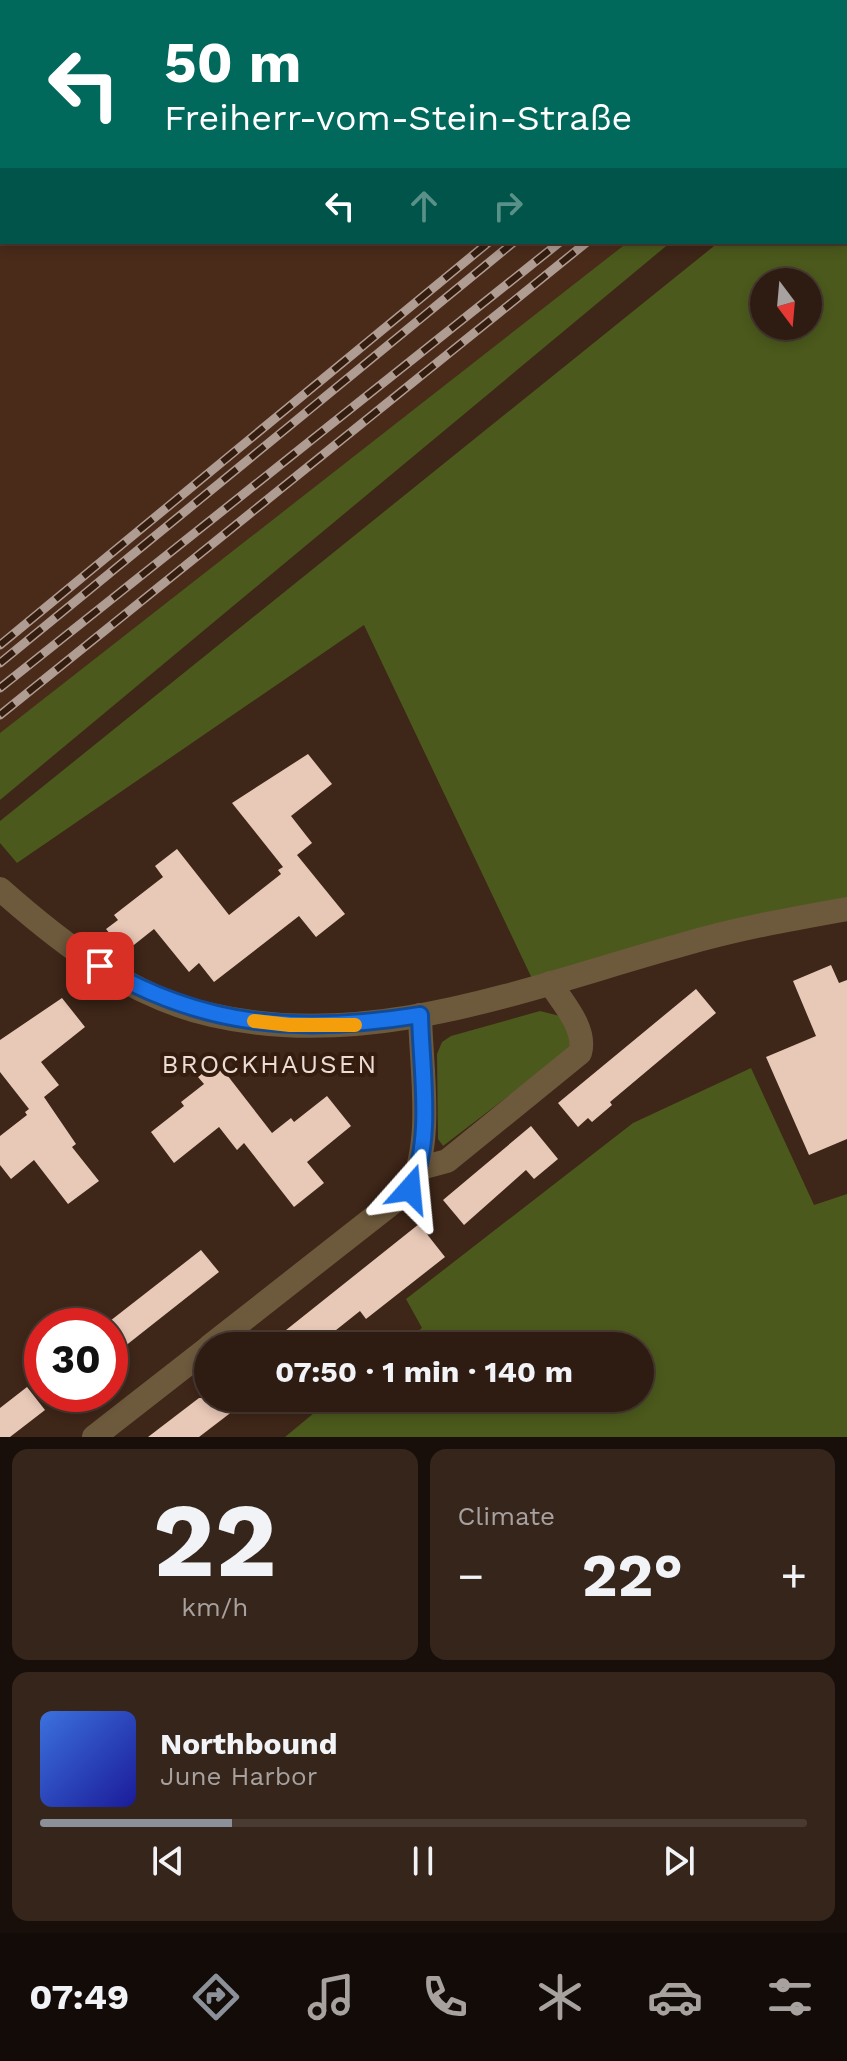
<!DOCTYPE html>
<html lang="en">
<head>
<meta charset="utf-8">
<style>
	body { margin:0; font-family:"Work Sans",sans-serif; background:#36251b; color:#f1f3f6; height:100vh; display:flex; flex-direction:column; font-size:30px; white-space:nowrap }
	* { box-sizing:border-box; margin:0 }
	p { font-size:26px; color:#a7a19f }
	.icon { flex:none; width:44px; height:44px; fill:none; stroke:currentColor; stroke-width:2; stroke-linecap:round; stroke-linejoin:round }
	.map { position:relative; height:1437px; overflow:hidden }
	.side { display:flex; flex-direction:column; gap:12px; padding:12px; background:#190f0a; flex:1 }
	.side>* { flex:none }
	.hud { position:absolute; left:0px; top:0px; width:848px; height:244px; box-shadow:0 4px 12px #0003,0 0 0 2px #493a32; background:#00695c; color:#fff; overflow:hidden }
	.needle { width:52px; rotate:164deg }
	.fabs { position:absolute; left:750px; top:268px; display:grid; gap:16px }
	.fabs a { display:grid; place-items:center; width:72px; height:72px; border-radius:50%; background:#2e1c12; box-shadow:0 4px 12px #0003,0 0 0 2px #493a32; font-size:40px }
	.speed { position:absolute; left:24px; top:1308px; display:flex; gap:16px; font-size:40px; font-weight:700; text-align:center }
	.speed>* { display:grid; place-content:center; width:104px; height:104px; border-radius:50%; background:#2e1c12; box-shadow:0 4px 12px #0003,0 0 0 2px #493a32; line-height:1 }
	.speed .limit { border:12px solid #d22; background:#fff; color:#111 }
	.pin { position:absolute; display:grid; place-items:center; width:68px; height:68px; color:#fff; margin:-34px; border-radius:16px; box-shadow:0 4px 12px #0006 }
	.me { position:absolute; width:88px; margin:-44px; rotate:18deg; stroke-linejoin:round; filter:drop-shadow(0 0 6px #0008) }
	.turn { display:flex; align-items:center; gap:28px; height:168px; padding:0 32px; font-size:36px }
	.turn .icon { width:104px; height:104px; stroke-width:2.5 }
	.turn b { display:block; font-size:56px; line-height:68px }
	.lanes { display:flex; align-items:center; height:76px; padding:0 32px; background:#0003; justify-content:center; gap:40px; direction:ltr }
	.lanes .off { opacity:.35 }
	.big { font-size:60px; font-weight:700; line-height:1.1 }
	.side .tile { flex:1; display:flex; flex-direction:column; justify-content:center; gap:12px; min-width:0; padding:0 28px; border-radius:16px; background:#36251b }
	.side .dial { align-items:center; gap:0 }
	.dial b { font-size:104px; line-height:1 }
	.song { display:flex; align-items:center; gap:24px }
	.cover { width:96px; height:96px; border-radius:12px; background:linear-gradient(135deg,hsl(220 70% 55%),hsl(240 70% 35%)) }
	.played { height:8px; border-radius:4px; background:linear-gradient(90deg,#8c9099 25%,#493a32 25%) }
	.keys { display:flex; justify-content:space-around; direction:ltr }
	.heat { display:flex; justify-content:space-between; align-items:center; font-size:44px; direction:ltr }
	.side .tiles { flex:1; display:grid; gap:12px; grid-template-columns:1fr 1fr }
	.tile:last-child { grid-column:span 2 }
	.trip { position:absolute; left:194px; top:1332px; width:460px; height:80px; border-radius:40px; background:#2e1c12; box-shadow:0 4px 12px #0003,0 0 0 2px #493a32; font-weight:700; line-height:80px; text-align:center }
	.menu { display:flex; height:128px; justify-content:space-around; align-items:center; background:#120b07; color:#a7a19f }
	.menu .icon { width:56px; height:56px }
	.menu .on { color:#8c9099 }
	.menu b { font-size:36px; color:#f1f3f6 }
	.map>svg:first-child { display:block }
	.built { fill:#4a2b1a }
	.green { fill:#4b591c; fill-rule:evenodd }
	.building { fill:#e8c8b7 }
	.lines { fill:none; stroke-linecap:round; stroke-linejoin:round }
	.minor { stroke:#6d593c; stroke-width:24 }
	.rail-casing { stroke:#af9c92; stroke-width:9 }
	.rail { stroke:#341c0f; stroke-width:6; stroke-dasharray:18; stroke-linecap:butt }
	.route-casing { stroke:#114b97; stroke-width:20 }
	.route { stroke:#1a73e8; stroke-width:14 }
	.slow { stroke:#f59e0b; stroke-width:14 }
	.labels { text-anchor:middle; stroke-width:8; stroke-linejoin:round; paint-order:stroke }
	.neighbourhood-label { font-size:26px; letter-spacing:2px; fill:#ecdcd3; stroke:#341c0f }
</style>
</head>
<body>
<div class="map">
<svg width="847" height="1437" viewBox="0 0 847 1437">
	<rect width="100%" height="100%" fill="#3e2618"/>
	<polygon class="built" points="0,0 847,0 847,69 846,2 2,2 2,242 628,242 0,733"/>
	<g class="green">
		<path d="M847,139V909L536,987L364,625L17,863L0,843V821L719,242H846ZM764,282H808V326H764Z"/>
		<polygon points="628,242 671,242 0,800 0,733"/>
		<polygon points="540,1011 560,1016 568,1028 570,1049 443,1146 438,1139 437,1054 442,1042 451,1036"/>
		<polygon points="751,1068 814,1205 847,1194 847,1437 285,1437 332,1398 640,1398 640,1346 397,1346 422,1328 406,1299 633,1123"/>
	</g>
	<g class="building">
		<polygon points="308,754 332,784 291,816 312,843 297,855 345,914 316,937 299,916 214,982 199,963 189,972 154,929 125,952 106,929 118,920 114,915 163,877 155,866 177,849 229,915 281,874 278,870 283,867 232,803"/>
		<polygon points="831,965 839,983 847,980 847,1139 809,1155 766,1057 816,1036 793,981"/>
		<polygon points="696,989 716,1013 610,1102 612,1105 592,1122 588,1118 578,1127 558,1103"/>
		<polygon points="62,998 85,1027 41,1062 59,1085 44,1097 76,1144 72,1147 99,1181 68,1204 34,1160 11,1179 0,1165 0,1136 27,1115 25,1112 29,1109 0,1072 0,1040"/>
		<polygon points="217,1062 272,1133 291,1118 294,1122 327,1096 351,1126 307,1162 324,1183 294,1207 244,1143 237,1150 219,1127 174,1163 151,1132 184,1106 181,1102 204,1084 198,1077"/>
		<polygon points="531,1126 558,1159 534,1179 526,1170 464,1225 443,1200"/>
		<polygon points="419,1224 445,1257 366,1319 360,1311 316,1346 266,1346"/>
		<polygon points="201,1250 219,1272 110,1358 110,1321"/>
		<polygon points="27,1387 45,1410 10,1437 0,1437 0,1408"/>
		<polygon points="199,1398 250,1398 199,1437 148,1437"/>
	</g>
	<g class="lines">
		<g class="minor">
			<path d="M0,889C61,943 130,997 212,1015C372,1052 529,987 681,945C735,929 791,919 847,909"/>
			<path d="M421,1168L447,1161L580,1053C587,1029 563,1003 550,983"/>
			<path d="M210,1346L410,1189C434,1142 421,1068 420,1015"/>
			<polyline points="94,1437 208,1348"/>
		</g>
		<g class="rail-casing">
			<g id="rail">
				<polyline points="756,2 758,0"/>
				<polyline points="779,2 781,0"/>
				<polyline points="804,2 806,0"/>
				<polyline points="846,9 847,8"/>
				<polyline points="846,29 847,28"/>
				<polyline points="0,645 489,242"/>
				<polyline points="0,663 514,242"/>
				<polyline points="0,688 560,242"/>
				<polyline points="0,715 587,242"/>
			</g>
		</g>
		<use href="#rail" class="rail"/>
	</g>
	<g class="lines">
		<g class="route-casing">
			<path id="route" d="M100,966C204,1028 302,1034 420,1015C421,1068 434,1142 410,1189"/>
		</g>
		<use href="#route" class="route"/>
		<polyline class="slow" points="254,1021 290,1025 355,1025"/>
	</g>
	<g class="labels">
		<g class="neighbourhood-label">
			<text x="270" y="1073">BROCKHAUSEN</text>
		</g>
	</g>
</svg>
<div class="fabs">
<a><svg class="needle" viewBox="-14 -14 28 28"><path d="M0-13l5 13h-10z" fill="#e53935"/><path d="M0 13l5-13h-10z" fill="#a7a19f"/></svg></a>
</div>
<div class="speed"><div class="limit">30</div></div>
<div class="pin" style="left:100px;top:966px;background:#d93025"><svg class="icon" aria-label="arrive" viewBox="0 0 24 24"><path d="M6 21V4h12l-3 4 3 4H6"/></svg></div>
<svg class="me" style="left:410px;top:1189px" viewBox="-20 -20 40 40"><path d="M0-17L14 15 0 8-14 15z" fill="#1a73e8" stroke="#fff" stroke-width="4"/></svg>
<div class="trip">07:50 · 1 min · 140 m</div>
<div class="hud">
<div class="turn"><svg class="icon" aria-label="left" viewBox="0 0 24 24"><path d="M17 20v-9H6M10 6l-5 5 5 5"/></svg><div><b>50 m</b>Freiherr-vom-Stein-Straße</div></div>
<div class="lanes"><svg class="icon" aria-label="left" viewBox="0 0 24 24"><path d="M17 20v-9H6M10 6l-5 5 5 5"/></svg><svg class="icon off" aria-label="ahead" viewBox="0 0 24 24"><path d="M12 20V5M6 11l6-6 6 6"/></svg><svg class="icon off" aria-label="right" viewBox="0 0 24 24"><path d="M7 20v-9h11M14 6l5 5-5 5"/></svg></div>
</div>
</div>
<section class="side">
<div class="tiles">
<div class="tile dial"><b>22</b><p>km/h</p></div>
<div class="tile"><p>Climate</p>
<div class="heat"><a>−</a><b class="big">22°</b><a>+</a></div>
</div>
<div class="tile">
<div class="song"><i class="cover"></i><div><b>Northbound</b><p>June Harbor</p></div></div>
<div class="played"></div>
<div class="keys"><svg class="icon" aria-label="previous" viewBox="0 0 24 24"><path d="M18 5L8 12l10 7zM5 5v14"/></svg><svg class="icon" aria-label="pause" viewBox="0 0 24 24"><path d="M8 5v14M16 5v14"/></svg><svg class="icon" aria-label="next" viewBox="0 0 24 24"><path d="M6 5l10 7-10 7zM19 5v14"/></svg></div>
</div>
</div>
</section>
<nav class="menu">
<b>07:49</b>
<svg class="icon on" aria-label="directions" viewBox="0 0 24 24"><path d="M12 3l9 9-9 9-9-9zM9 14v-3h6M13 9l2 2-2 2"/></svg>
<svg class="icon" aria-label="music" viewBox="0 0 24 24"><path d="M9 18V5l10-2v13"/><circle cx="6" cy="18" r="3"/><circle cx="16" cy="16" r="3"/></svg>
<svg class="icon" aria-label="phone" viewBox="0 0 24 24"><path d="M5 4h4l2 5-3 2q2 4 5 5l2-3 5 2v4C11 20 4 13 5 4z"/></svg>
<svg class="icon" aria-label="climate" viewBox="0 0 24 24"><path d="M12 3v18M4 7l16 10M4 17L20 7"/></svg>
<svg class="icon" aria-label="car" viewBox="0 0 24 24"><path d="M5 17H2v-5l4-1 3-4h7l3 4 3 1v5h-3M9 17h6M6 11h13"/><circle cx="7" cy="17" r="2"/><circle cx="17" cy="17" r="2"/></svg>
<svg class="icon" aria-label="filters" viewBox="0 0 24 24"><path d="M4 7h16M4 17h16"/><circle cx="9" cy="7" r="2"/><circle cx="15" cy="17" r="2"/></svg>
</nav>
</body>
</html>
